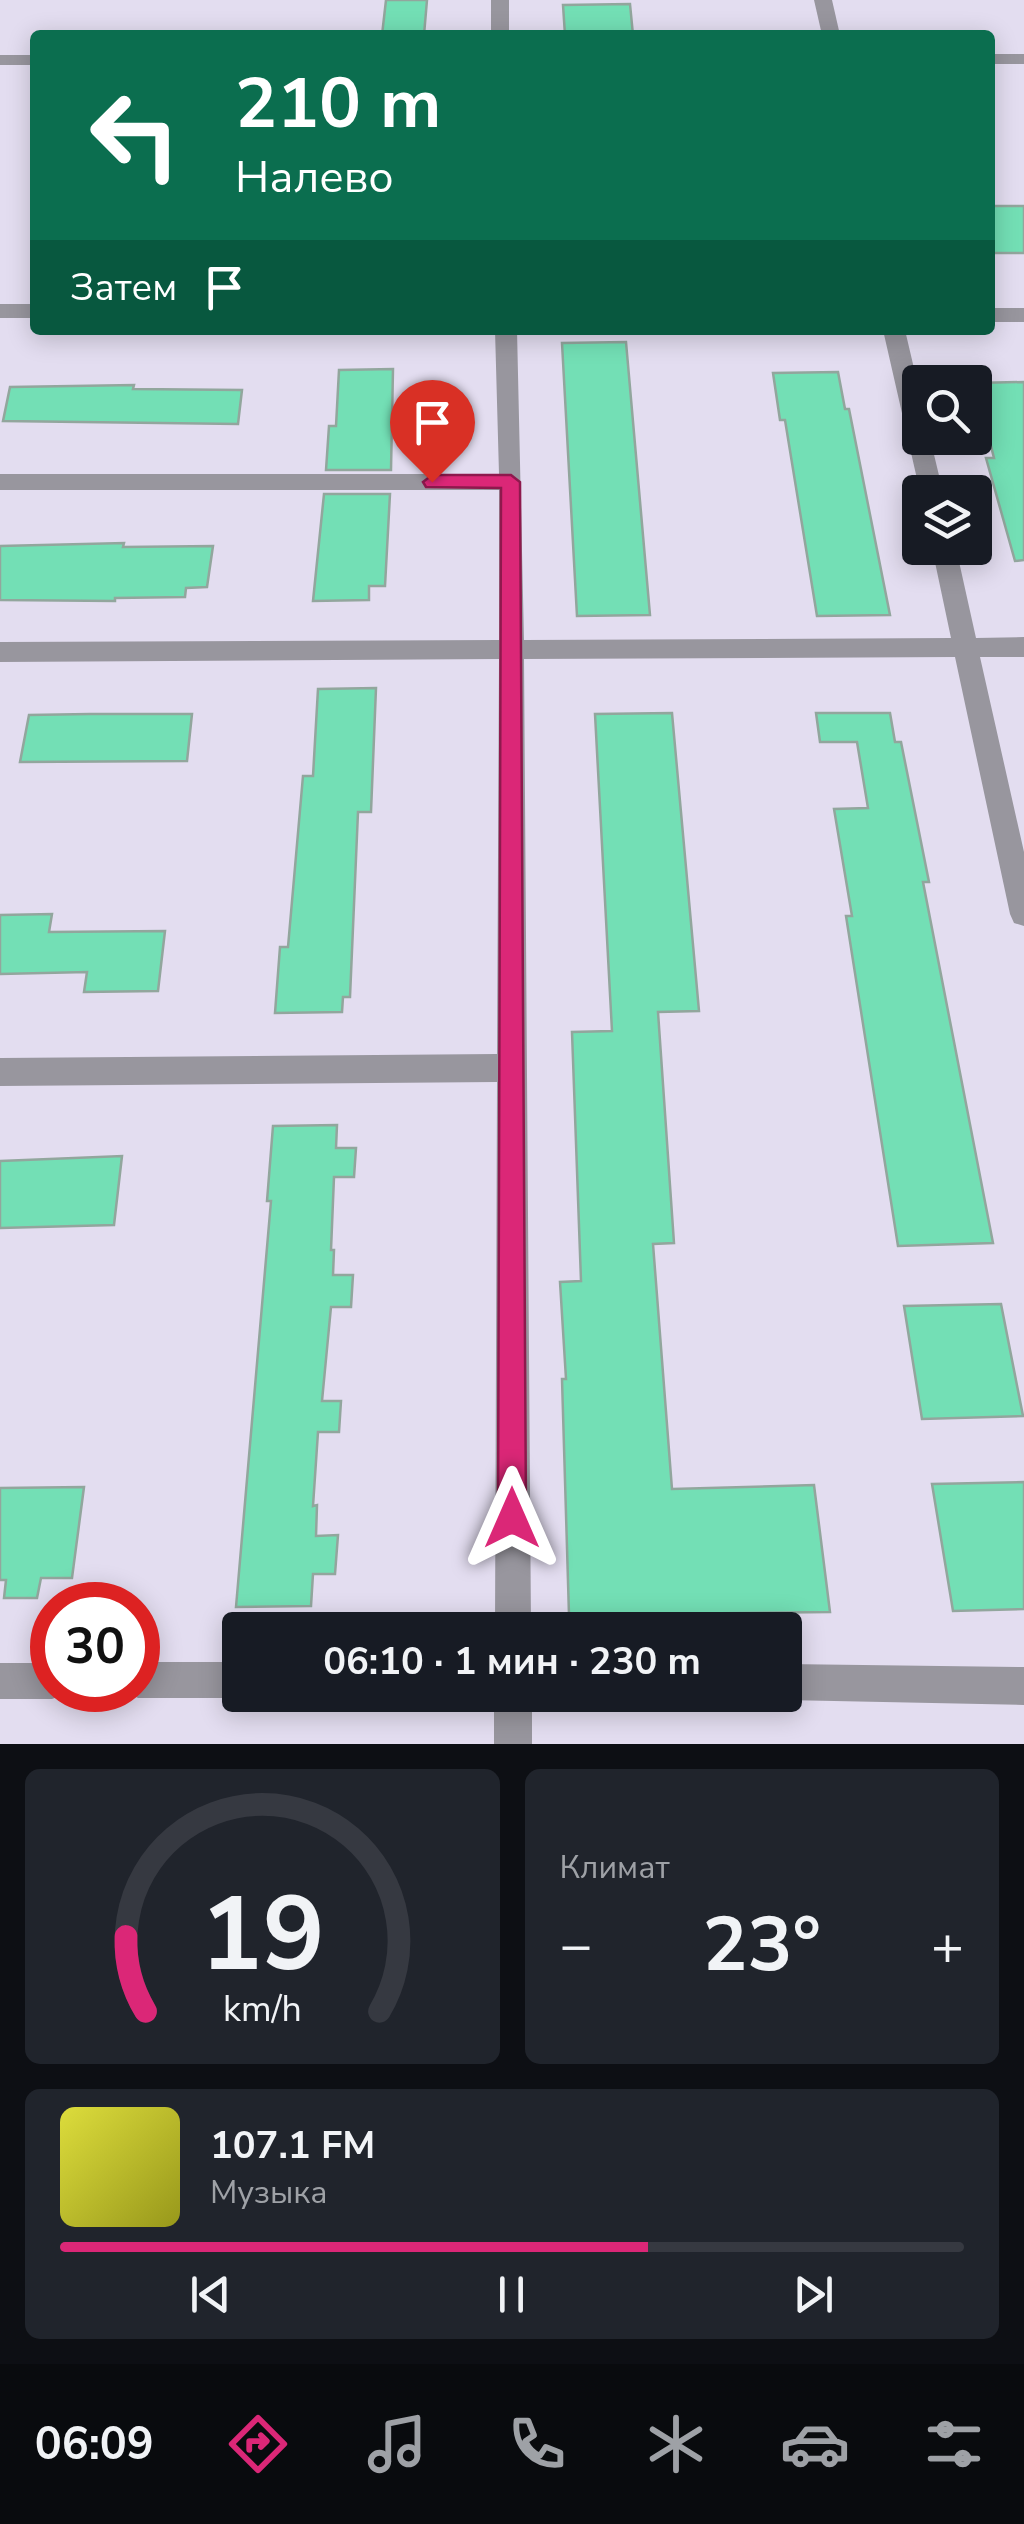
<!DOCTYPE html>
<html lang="ru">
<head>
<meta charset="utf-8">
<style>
	body { margin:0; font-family:"Nunito Sans",sans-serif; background:#20242c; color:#f1f3f6; height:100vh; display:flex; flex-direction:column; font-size:38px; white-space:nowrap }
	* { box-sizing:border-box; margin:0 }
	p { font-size:32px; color:#9ea1a6 }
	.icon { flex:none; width:55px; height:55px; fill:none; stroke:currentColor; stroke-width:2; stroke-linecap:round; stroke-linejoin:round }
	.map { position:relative; height:1744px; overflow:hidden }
	.drawer { display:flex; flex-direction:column; gap:25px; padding:25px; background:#0d0f14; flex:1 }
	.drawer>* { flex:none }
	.hud { position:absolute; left:30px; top:30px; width:965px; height:305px; border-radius:10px; box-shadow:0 5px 25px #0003; background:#0b6e4f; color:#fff; overflow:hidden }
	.tools { position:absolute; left:902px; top:365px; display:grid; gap:20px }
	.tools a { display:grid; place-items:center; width:90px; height:90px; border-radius:10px; background:#171b24; box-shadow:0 5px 25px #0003; font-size:50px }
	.speed { position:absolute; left:30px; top:1582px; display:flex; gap:20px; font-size:50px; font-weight:700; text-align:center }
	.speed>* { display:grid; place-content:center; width:130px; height:130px; border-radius:50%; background:#171b24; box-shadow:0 5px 25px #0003; line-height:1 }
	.speed .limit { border:15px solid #d22; background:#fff; color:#111 }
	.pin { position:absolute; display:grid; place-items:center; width:85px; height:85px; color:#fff; margin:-102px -42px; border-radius:50% 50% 50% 0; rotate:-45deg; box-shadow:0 0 10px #0007 }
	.pin .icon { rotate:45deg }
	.me { position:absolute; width:110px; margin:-55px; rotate:0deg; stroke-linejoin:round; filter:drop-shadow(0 0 8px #0008) }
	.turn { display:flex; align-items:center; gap:35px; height:210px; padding:0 40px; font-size:45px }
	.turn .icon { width:130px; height:130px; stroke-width:2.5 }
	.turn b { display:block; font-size:70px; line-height:85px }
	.then { display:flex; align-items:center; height:95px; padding:0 40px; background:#0003; gap:20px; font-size:38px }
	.big { font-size:75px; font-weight:700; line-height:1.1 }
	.drawer .tile { flex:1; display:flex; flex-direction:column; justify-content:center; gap:15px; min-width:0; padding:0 35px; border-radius:15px; background:#20242c }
	.drawer .dial { align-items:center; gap:0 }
	.dial svg { height:260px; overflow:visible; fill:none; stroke:#363941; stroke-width:7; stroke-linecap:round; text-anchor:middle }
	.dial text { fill:#f1f3f6; stroke:none }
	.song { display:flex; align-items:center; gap:30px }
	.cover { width:120px; height:120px; border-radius:15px; background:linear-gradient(135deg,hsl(60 70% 55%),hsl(60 70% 35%)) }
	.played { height:10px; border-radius:5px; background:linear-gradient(90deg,#db2777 65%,#363941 65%) }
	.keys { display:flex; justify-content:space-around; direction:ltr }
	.heat { display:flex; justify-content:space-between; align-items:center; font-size:55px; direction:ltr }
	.drawer .tiles { flex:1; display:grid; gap:25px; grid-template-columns:1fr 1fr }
	.tile:last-child { grid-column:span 2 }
	.trip { position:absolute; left:222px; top:1612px; width:580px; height:100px; border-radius:10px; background:#171b24; box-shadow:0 5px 25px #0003; font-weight:700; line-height:100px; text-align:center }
	.tab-bar { display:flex; height:160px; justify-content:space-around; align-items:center; background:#090b0e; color:#9ea1a6 }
	.tab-bar .icon { width:70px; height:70px }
	.tab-bar .active { color:#db2777 }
	.tab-bar b { font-size:45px; color:#f1f3f6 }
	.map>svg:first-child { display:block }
	.building { fill:#73dfb5; stroke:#92a69d; stroke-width:2.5 }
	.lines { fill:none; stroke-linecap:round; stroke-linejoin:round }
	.minor { fill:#98969e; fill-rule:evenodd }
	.route { fill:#db2777; stroke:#8e194d; stroke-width:2.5 }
</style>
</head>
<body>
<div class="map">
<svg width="1024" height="1744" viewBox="0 0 1024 1744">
	<rect width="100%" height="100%" fill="#e3ddf0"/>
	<g class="building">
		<polygon points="386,0 427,0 424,35 382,35"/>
		<polygon points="630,4 633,35 565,35 563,5"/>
		<rect x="990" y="206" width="34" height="47"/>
		<polygon points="626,342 650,615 577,616 562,343"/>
		<polygon points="393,369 391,470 326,470 329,426 336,426 339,370"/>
		<polygon points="838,372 845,409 849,409 890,615 817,616 785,420 780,420 773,373"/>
		<polygon points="1024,382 1024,560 1015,561 986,458 994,458 975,383"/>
		<polygon points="134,385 133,389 242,390 238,424 3,421 10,387"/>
		<polygon points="324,494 390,494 385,586 369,586 369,600 313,601"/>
		<polygon points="124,543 123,547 213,546 207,587 186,588 185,597 115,598 115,601 0,600 0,546"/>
		<polygon points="376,688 371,812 358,812 350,997 343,997 342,1012 275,1013 280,947 288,947 303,776 313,776 318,689"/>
		<polygon points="672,713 699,1011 658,1012 674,1243 653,1244 672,1489 814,1485 830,1612 569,1615 562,1379 566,1379 560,1282 581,1281 572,1032 612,1031 595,714"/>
		<polygon points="816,713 890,713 895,742 901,742 929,882 923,882 993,1243 898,1246 846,916 852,916 834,809 868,808 857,742 820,742"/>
		<polygon points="90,714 192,714 187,761 20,762 29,715"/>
		<polygon points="52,914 49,932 165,931 158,991 84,992 87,972 0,974 0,915"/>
		<polygon points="337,1125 336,1148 356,1148 354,1177 334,1177 331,1250 334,1250 333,1275 353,1275 351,1307 331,1307 322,1401 341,1401 339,1432 318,1432 313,1506 317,1505 316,1536 338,1535 335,1574 313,1574 311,1606 236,1607 271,1201 267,1201 273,1126"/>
		<polygon points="122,1156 114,1225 0,1228 0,1161"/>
		<polygon points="1001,1304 1023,1416 922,1419 904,1306"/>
		<polygon points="1024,1482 1024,1609 953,1611 932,1484"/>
		<polygon points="84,1487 72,1578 41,1578 37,1598 4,1598 6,1580 0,1580 0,1488"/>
	</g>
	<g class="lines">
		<g class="minor">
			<rect x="491" y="0" width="18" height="35"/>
			<polygon points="814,0 832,0 840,35 822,35"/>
			<rect x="990" y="54" width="34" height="10"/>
			<rect x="0" y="55" width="35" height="10"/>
			<rect x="0" y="304" width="35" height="14"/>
			<rect x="990" y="308" width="34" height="14"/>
			<polygon points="495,330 517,330 524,640 951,638 932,548 956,548 976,638 1024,637 1024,657 980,657 1024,852 1024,926 1014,923 1010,914 955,657 524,659 531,1630 495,1630 497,1082 0,1086 0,1058 497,1054 499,659 0,662 0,642 499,640 499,490 0,490 0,474 499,474"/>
			<polygon points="883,330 905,330 920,394 920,438 930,438 943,492 920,492"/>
			<polygon points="138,1662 240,1662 240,1695 248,1695 240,1698 138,1698 124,1690 138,1690"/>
			<polygon points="0,1663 52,1663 52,1690 67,1690 65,1694 52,1699 0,1699"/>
			<polygon points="785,1664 1024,1667 1024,1705 785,1700 772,1695 785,1695"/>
			<rect x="494" y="1695" width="38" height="49"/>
		</g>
	</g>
	<polygon class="route" points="432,475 511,475 520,482 526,1518 522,1528 512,1532 502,1528 498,1518 501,488 426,487 423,482"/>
</svg>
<div class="tools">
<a><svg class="icon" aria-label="search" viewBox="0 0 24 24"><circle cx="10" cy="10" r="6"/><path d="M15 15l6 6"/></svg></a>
<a><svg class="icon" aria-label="layers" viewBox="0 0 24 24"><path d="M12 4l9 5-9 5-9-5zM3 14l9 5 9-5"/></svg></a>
</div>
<div class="speed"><div class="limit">30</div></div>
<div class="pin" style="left:432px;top:482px;background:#d93025"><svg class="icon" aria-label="arrive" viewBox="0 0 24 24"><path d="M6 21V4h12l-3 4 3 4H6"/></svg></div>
<svg class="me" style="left:512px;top:1518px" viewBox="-20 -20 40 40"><path d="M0-17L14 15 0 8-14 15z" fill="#db2777" stroke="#fff" stroke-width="4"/></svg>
<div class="trip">06:10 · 1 мин · 230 m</div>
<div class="hud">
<div class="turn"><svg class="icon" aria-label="left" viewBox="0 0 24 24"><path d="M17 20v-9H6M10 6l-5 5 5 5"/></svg><div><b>210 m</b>Налево</div></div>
<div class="then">Затем<svg class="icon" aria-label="arrive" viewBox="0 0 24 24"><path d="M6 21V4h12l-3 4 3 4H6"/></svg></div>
</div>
</div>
<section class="drawer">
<div class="tiles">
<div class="tile dial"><svg viewBox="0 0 100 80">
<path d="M14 69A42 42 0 1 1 86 69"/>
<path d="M14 69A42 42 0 0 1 8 46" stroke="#db2777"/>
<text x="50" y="56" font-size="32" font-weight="700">19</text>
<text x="50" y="72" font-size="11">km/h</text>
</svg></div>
<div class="tile"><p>Климат</p>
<div class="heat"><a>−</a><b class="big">23°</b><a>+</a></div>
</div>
<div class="tile">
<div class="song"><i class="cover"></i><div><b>107.1 FM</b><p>Музыка</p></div></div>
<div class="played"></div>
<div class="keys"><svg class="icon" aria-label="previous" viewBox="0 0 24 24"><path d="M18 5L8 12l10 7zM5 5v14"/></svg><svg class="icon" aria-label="pause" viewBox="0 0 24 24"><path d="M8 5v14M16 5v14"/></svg><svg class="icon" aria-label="next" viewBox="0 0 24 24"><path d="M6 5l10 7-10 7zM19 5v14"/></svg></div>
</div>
</div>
</section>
<nav class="tab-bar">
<b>06:09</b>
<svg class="icon active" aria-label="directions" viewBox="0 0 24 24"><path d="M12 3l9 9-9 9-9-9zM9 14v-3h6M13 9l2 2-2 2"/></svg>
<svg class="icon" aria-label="music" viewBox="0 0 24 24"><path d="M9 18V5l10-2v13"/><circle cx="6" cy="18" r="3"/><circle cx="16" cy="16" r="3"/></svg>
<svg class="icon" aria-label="phone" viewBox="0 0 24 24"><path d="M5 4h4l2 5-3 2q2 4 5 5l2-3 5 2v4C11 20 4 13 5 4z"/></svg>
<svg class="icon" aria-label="climate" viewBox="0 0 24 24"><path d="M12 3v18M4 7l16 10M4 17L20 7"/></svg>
<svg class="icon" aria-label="car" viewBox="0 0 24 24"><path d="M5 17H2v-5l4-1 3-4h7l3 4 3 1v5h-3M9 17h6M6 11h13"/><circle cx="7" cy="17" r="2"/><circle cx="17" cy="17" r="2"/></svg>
<svg class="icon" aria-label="filters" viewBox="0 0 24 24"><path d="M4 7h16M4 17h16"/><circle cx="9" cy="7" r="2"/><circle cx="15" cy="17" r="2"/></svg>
</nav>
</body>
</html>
